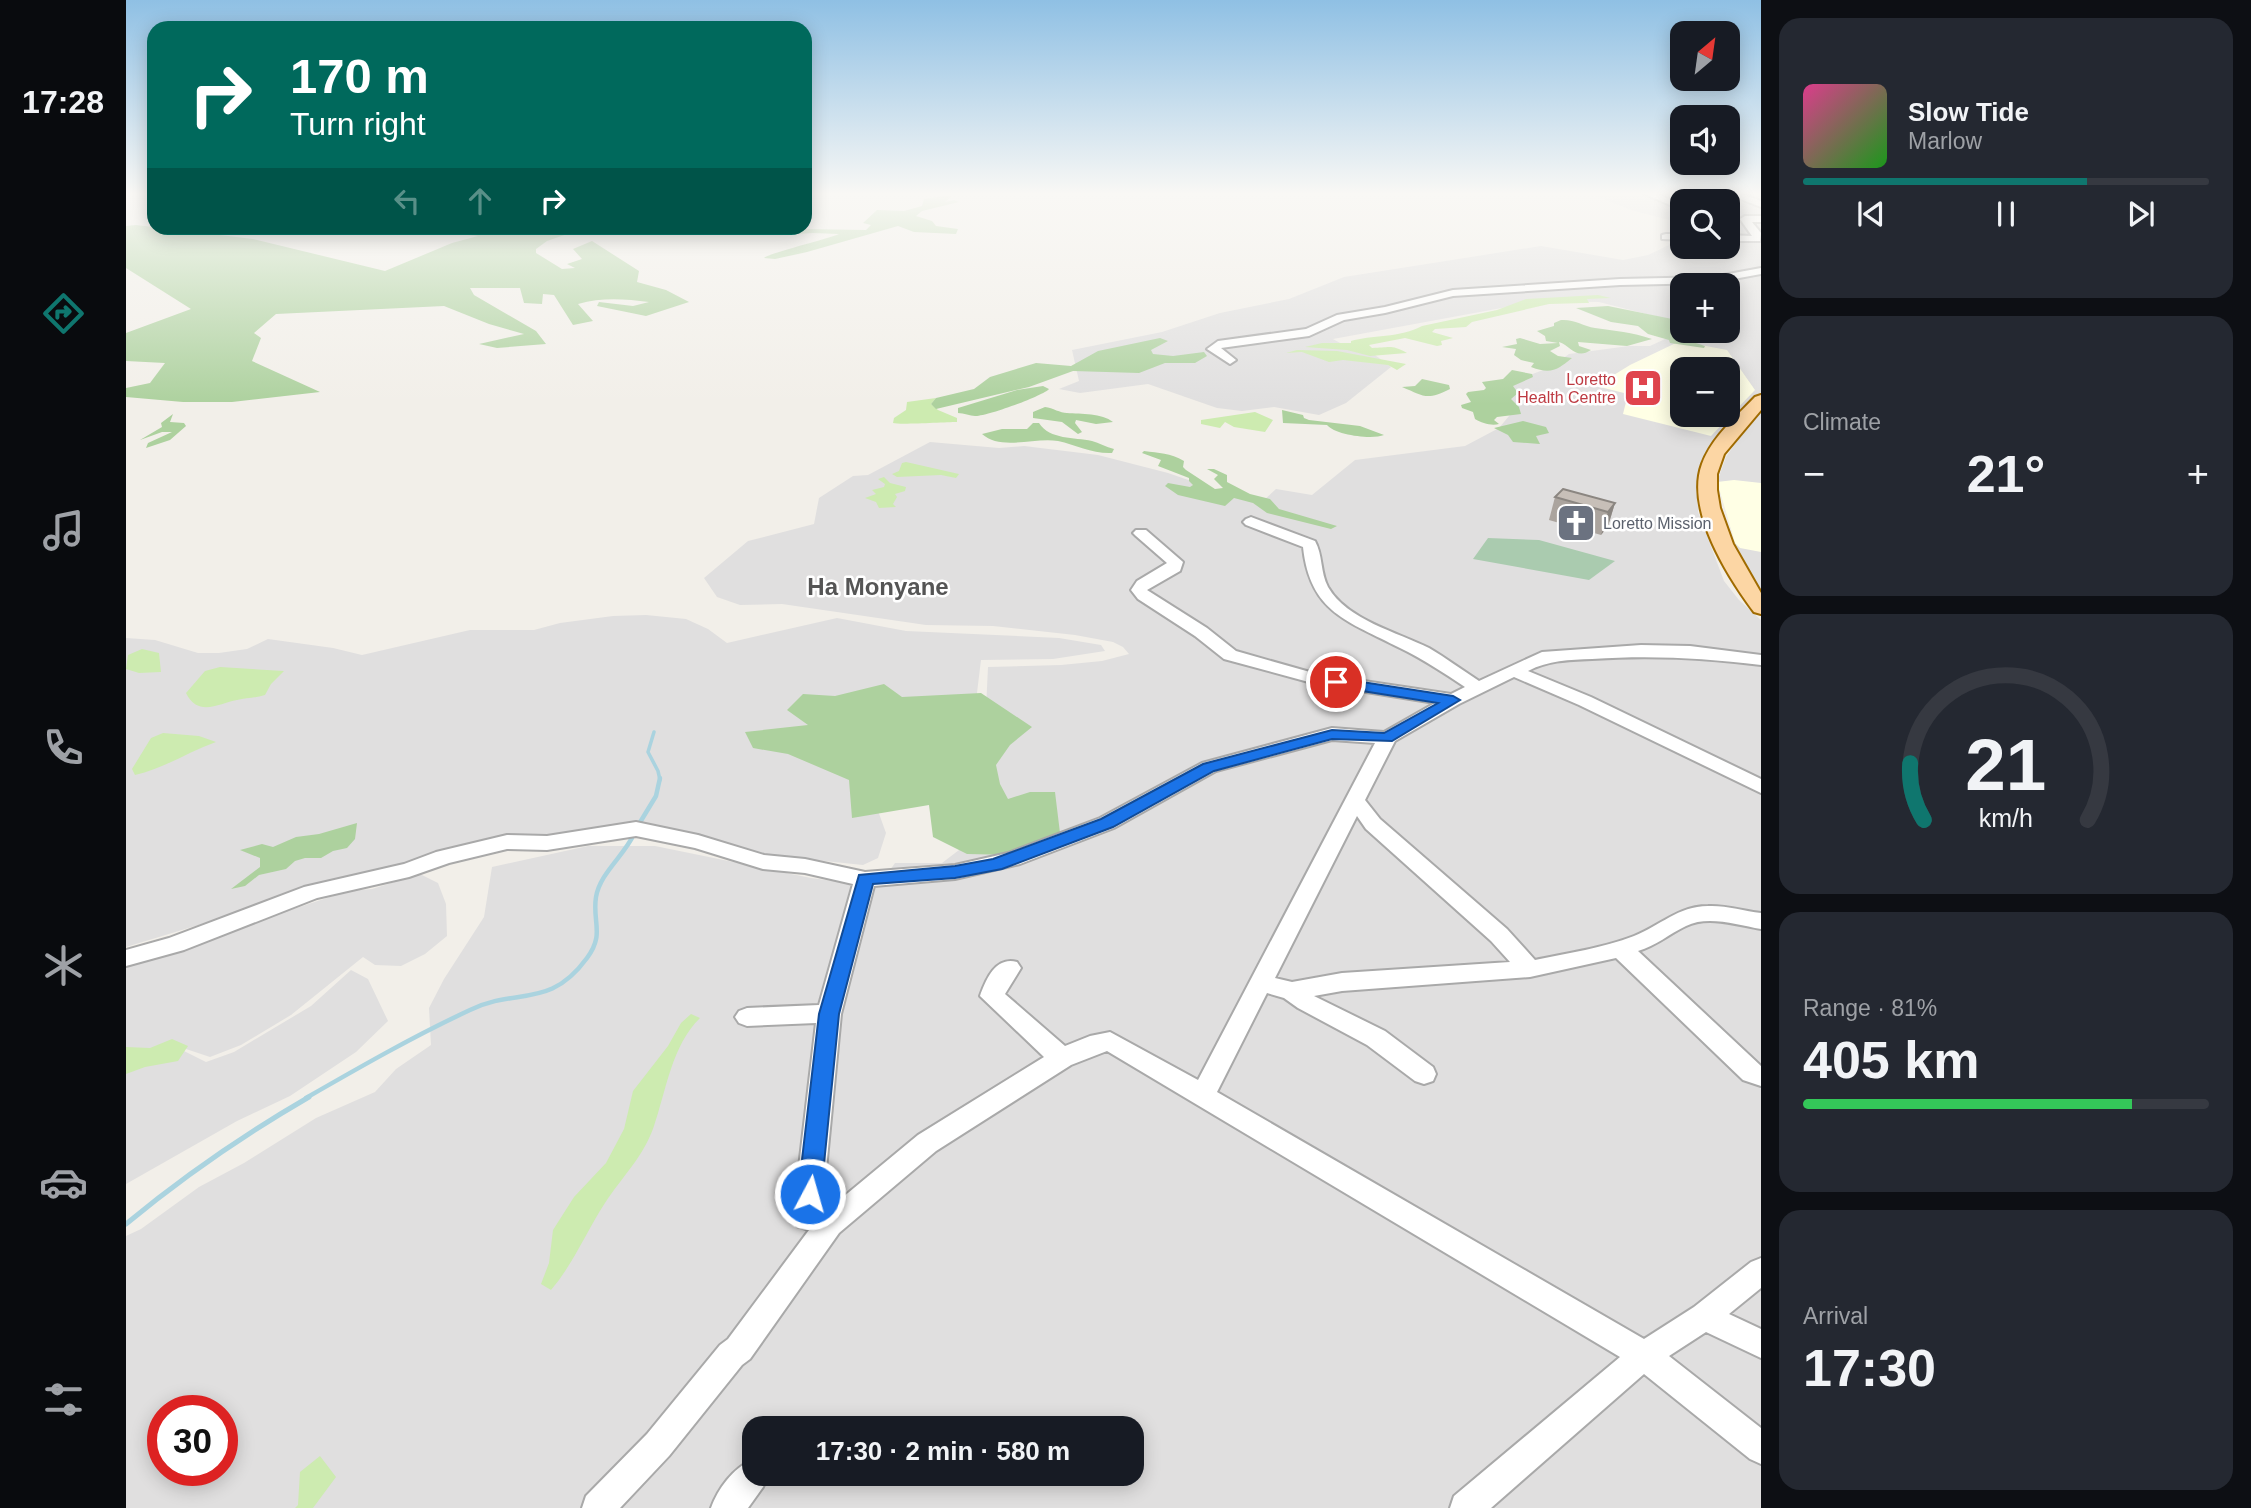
<!DOCTYPE html>
<html lang="en">
<head>
<meta charset="utf-8">
<style>
	body { margin:0; font-family:Helvetica,sans-serif; background:#242831; color:#f1f3f6; height:100vh; display:flex; flex-direction:column; font-size:26px; white-space:nowrap }
	* { box-sizing:border-box; margin:0 }
	p { font-size:23px; color:#9ea1a6 }
	.icon { flex:none; width:38px; height:38px; fill:none; stroke:currentColor; stroke-width:2; stroke-linecap:round; stroke-linejoin:round }
	.map { position:relative; flex:1; overflow:hidden }
	.drawer { display:flex; flex-direction:column; gap:18px; padding:18px; background:#0d0f14; width:490px }
	.drawer>* { flex:none }
	.top-card { position:absolute; left:21px; top:21px; width:665px; height:214px; border-radius:21px; box-shadow:0 4px 18px #0003; background:#00695c; color:#fff; overflow:hidden }
	.needle { width:46px; rotate:29deg }
	.buttons { position:absolute; left:1544px; top:21px; display:grid; gap:14px }
	.buttons a { display:grid; place-items:center; width:70px; height:70px; border-radius:14px; background:#171b24; box-shadow:0 4px 18px #0003; font-size:35px }
	.speed { position:absolute; left:21px; top:1395px; display:flex; gap:14px; font-size:35px; font-weight:700; text-align:center }
	.speed>* { display:grid; place-content:center; width:91px; height:91px; border-radius:50%; background:#171b24; box-shadow:0 4px 18px #0003; line-height:1 }
	.speed .limit { border:10px solid #d22; background:#fff; color:#111 }
	.pin { position:absolute; display:grid; place-items:center; width:60px; height:60px; color:#fff; margin:-30px; border:4px solid #fff; border-radius:50%; box-shadow:0 2px 7px #0007 }
	.me { position:absolute; width:77px; margin:-38px; rotate:6deg; stroke-linejoin:round; filter:drop-shadow(0 0 5px #0008) }
	.turn { display:flex; align-items:center; gap:24px; height:147px; padding:0 28px; font-size:32px }
	.turn .icon { width:91px; height:91px; stroke-width:2.5 }
	.turn b { display:block; font-size:49px; line-height:60px }
	.lanes { display:flex; align-items:center; height:66px; padding:0 28px; background:#0003; justify-content:center; gap:35px; direction:ltr }
	.lanes .off { opacity:.35 }
	.big { font-size:52px; font-weight:700; line-height:1.1 }
	.drawer .tile { flex:1; display:flex; flex-direction:column; justify-content:center; gap:10px; min-width:0; padding:0 24px; border-radius:21px; background:#242831 }
	.drawer .dial { align-items:center; gap:0 }
	.dial svg { height:182px; overflow:visible; fill:none; stroke:#363941; stroke-width:7; stroke-linecap:round; text-anchor:middle }
	.dial text { fill:#f1f3f6; stroke:none }
	.song { display:flex; align-items:center; gap:21px }
	.cover { width:84px; height:84px; border-radius:10px; background:linear-gradient(135deg,hsl(330 70% 55%),hsl(120 70% 35%)) }
	.played { height:7px; border-radius:4px; background:linear-gradient(90deg,#0f766e 70%,#363941 70%) }
	.keys { display:flex; justify-content:space-around; direction:ltr }
	.heat { display:flex; justify-content:space-between; align-items:center; font-size:38px; direction:ltr }
	.charge { height:10px; border-radius:5px; background:linear-gradient(90deg,#34c759 81%,#363941 0) }
	.trip { position:absolute; left:616px; top:1416px; width:402px; height:70px; border-radius:21px; background:#171b24; box-shadow:0 4px 18px #0003; font-weight:700; line-height:70px; text-align:center }
	main { display:flex; flex:1; min-height:0 }
	.menu { display:flex; flex-direction:column; width:126px; justify-content:space-around; align-items:center; background:#090b0e; color:#9ea1a6 }
	.menu .icon { width:49px; height:49px }
	.menu .active { color:#0f766e }
	.menu b { font-size:32px; color:#f1f3f6 }
	.map>svg:first-child { display:block }
	.residential { fill:#e0dfdf; fill-rule:evenodd }
	.education { fill:#ffffe5; fill-rule:evenodd }
	.grass { fill:#cdebb0 }
	.forest { fill:#add19e }
	.cemetery { fill:#aacbaf }
	.lines { fill:none; stroke-linecap:round; stroke-linejoin:round }
	.stream-far2 { stroke:#aad3df; stroke-width:3.5 }
	.stream-far1 { stroke:#aad3df; stroke-width:4.5 }
	.stream { stroke:#aad3df; stroke-width:5 }
	.minor-casing { stroke:#a9a9a9; stroke-width:4 }
	.major-casing { stroke:#a06b00; stroke-width:4 }
	.minor { fill:#fff; fill-rule:evenodd }
	.major { fill:#fcd6a4; fill-rule:evenodd }
	.wall { fill:#aba49e }
	.shaded-wall { fill:#8b8681 }
	.building { fill:#c7bfb8; stroke:#8b8681; stroke-width:2 }
	.route { fill:#1a73e8; stroke:#114b97; stroke-width:2 }
	.labels { text-anchor:middle; stroke-width:5; stroke-linejoin:round; paint-order:stroke }
	.far-health-label { font-size:16px; fill:#be3a42; stroke:#fff; text-anchor:end }
	.far-worship-label { font-size:16px; fill:#5b616d; stroke:#fff; text-anchor:start }
	.district-label { font-size:24px; font-weight:bold; fill:#555; stroke:#fff }
</style>
</head>
<body>
<main>
<nav class="menu">
<b>17:28</b>
<svg class="icon active" aria-label="directions" viewBox="0 0 24 24"><path d="M12 3l9 9-9 9-9-9zM9 14v-3h6M13 9l2 2-2 2"/></svg>
<svg class="icon" aria-label="music" viewBox="0 0 24 24"><path d="M9 18V5l10-2v13"/><circle cx="6" cy="18" r="3"/><circle cx="16" cy="16" r="3"/></svg>
<svg class="icon" aria-label="phone" viewBox="0 0 24 24"><path d="M5 4h4l2 5-3 2q2 4 5 5l2-3 5 2v4C11 20 4 13 5 4z"/></svg>
<svg class="icon" aria-label="climate" viewBox="0 0 24 24"><path d="M12 3v18M4 7l16 10M4 17L20 7"/></svg>
<svg class="icon" aria-label="car" viewBox="0 0 24 24"><path d="M5 17H2v-5l4-1 3-4h7l3 4 3 1v5h-3M9 17h6M6 11h13"/><circle cx="7" cy="17" r="2"/><circle cx="17" cy="17" r="2"/></svg>
<svg class="icon" aria-label="filters" viewBox="0 0 24 24"><path d="M4 7h16M4 17h16"/><circle cx="9" cy="7" r="2"/><circle cx="15" cy="17" r="2"/></svg>
</nav>
<div class="map">
<svg width="1635" height="1508" viewBox="0 0 1635 1508">
	<rect width="100%" height="100%" fill="#f2efe9"/>
	<g class="residential">
		<path d="M1463,193H1635V393L1576,464L1572,512L1598,581L1613,600L1635,620V1508H0V1236L15,1229L73,1187L118,1163L190,1118L249,1092L270,1069L305,1045L303,1008L318,979L358,917L366,867L462,846H529L685,878L752,887L769,863H816L854,834L862,667L935,665L976,661L1003,654L997,647L987,642L949,635L867,626L800,625L656,604L614,605L591,597L578,578L622,541L688,524L693,498L727,476L742,475L804,442L873,448L898,446L972,455L1042,473L1071,483L1082,490L1137,501L1150,489L1186,495L1229,460L1339,446L1373,428L1388,410L1371,393L1391,380L1425,367L1443,354L1503,346H1524L1556,331H1601V285H1556V323L1473,302L1413,301L1207,339L1230,352L1249,355L1265,367L1220,403L1193,415L1148,407L1116,411L1091,408L1022,384L954,393L933,389L953,381L946,350L1036,332L1094,313L1163,299L1218,277L1415,246L1497,260L1522,255L1543,245L1551,233L1547,221L1505,210ZM1556,201H1601V247H1556ZM1556,369H1601V415H1556ZM37,1410H96V1470H37ZM628,1428H1006V1474H628Z"/>
		<polygon points="1635,412 1635,591 1609,543 1591,482 1600,457 1623,423"/>
		<polygon points="520,615 560,619 582,629 601,643 711,618 780,631 933,638 975,645 979,651 927,659 855,660 850,701 747,797 760,833 752,858 737,865 632,854 527,829 424,837 379,835 332,846 0,947 0,638 29,640 72,653 93,653 121,649 142,639 207,648 236,655 344,630 408,630 434,623 487,616"/>
		<polygon points="294,874 312,883 320,904 321,936 299,954 275,966 249,965 237,957 165,1015 115,1045 84,1057 51,1046 0,1055 0,964 222,891 246,889"/>
		<polygon points="225,970 242,979 262,1021 230,1052 164,1096 111,1121 0,1184 0,1060 56,1050 80,1062 108,1052 185,1006"/>
	</g>
	<g class="education">
		<path d="M1554,341L1601,350L1629,390L1585,436L1497,414L1502,394L1470,386L1504,365ZM1556,369H1601V415H1556Z"/>
		<polygon points="1608,480 1635,483 1635,552 1614,548 1609,543 1591,482"/>
	</g>
	<g class="grass">
		<path d="M1472,295L1485,298L1461,299L1463,303H1459L1423,304L1346,322L1340,327L1309,329L1306,332L1327,338L1315,341L1316,345L1311,346L1279,338L1243,345L1246,348C1263,348 1265,344 1281,353L1244,356L1221,350L1179,347L1196,343H1225V341C1244,335 1275,338 1296,326L1371,310L1400,299Z"/>
		<polygon points="1171,350 1211,351 1280,364 1271,370 1262,365 1217,360 1203,362 1176,352 1160,353"/>
		<path d="M810,398L805,404L812,410L831,418V422C819,422 774,425 767,423L768,418L780,410L781,402Z"/>
		<polygon points="1129,412 1147,420 1139,432 1108,427 1099,422 1094,428 1075,424 1075,420"/>
		<polygon points="780,462 833,474 830,478 815,475 771,477 766,474 773,471 776,463"/>
		<polygon points="758,477 764,483 780,487 779,491 769,494 771,497 767,504 770,507 753,508 750,502 739,498 750,494 746,490 758,487 759,484 752,479"/>
		<polygon points="16,649 33,653 35,672 13,673 0,669 2,655"/>
		<path d="M94,667L158,671L145,684L139,695C129,698 121,698 111,700C94,703 72,718 60,693L79,671Z"/>
		<path d="M37,733L73,736L90,742C62,752 39,768 9,775L6,769L25,738Z"/>
		<path d="M565,1014L574,1018C546,1045 540,1091 528,1126C518,1156 496,1177 479,1203C460,1232 448,1263 425,1290L415,1284L423,1263L427,1230L448,1197L480,1163L498,1129L507,1091L542,1046L555,1023Z"/>
		<polygon points="46,1039 62,1046 52,1061 19,1067 0,1074 0,1047 24,1048"/>
		<polygon points="194,1456 210,1477 187,1508 169,1508 172,1505 174,1472"/>
	</g>
	<g class="forest">
		<path d="M817,196H826L819,202L828,200L833,202L796,211L790,216L806,221L810,226L832,229L830,234L788,232L772,226L681,252L649,259L638,258C641,254 701,239 713,234L687,233L653,235L649,233L677,229L740,230L745,225L737,223L751,210L778,211L796,206L798,199Z"/>
		<path d="M10,225L127,239L259,271L326,243L352,236L321,233L345,231L335,228L367,230L364,228H459L421,241L410,249V253L436,269L449,268L441,264L456,259L447,249L466,241L513,271L511,282L540,290L563,302L520,316L471,306L473,302L507,306L523,302C499,299 476,297 452,304L467,321L447,325L428,295L417,294L416,304L398,303L394,288H344L348,295L410,331L420,344L371,348L353,344L398,334L363,324L318,306L150,314L128,333L135,338L126,361L194,392L106,402H57L0,397V388L24,383L39,363L0,361V333L65,309L0,268V226Z"/>
		<path d="M1482,306L1556,321V331H1593L1603,339L1599,342C1582,343 1568,330 1552,337L1579,346L1578,348L1544,343L1543,340L1522,334L1512,326L1485,322L1450,308Z"/>
		<path d="M1435,320C1448,319 1457,326 1469,328C1489,331 1506,332 1526,339L1501,346L1452,342L1453,346L1465,350C1450,360 1445,346 1433,342L1434,346L1424,351L1432,356L1446,358C1432,369 1426,375 1405,367L1408,363L1395,360L1388,355L1390,349L1376,347L1391,344L1390,339L1394,338L1414,344L1432,343L1420,341L1419,336L1411,331L1428,326V323Z"/>
		<polygon points="1034,338 1042,341 1025,350 1027,354 1047,356 1078,352 1081,356 1069,363 1039,363 1013,373 947,371 903,387 810,409 805,404 810,398 848,389 864,377 910,363 945,366 972,351"/>
		<path d="M1386,370L1406,374L1407,377L1387,386L1392,393L1385,399L1393,407L1395,414L1371,417L1368,420L1373,424C1365,426 1356,423 1349,419L1347,412L1336,408L1335,405L1345,402L1340,394L1342,392L1358,390L1360,388L1356,382L1377,379Z"/>
		<path d="M1296,379L1323,385L1324,389C1300,401 1298,396 1276,387L1289,386Z"/>
		<path d="M917,386L923,389C917,396 859,417 849,416C844,416 838,413 832,413V408L891,390Z"/>
		<path d="M919,407C927,408 934,413 941,413C955,414 976,413 987,422L970,424L950,420L949,423L956,432L952,434L936,422L907,418V412Z"/>
		<path d="M1156,410L1177,415L1178,418L1183,420L1234,426L1258,435C1246,440 1209,435 1201,425L1157,423Z"/>
		<polygon points="47,414 44,422 58,423 60,426 44,440 20,448 22,443 46,432 36,432 14,440 36,427 35,423"/>
		<polygon points="1397,421 1420,427 1423,433 1410,436 1414,444 1387,442 1382,435 1368,428"/>
		<path d="M907,423H913C924,440 948,437 966,441C973,443 980,447 988,449L986,453C967,454 950,445 932,441C908,437 875,451 856,434L876,429H901Z"/>
		<path d="M1018,451C1033,453 1044,453 1058,461L1057,467L1060,470L1089,489L1097,488L1088,479L1092,475L1081,469H1088L1101,475V482L1124,494L1144,499L1153,509L1211,526L1205,529L1141,513L1127,503L1108,498L1099,506L1052,495L1039,486L1042,483L1064,487L1067,485L1063,481V478L1032,466L1035,460L1016,453Z"/>
		<polygon points="758,684 776,697 855,693 906,727 884,745 870,765 874,784 882,799 904,792 929,792 934,833 886,855 841,854 807,837 803,805 726,818 723,780 662,754 627,748 619,732 682,725 661,710 677,694 709,696"/>
		<polygon points="231,823 229,839 221,848 207,851 195,858 179,858 169,861 160,869 133,875 119,886 105,889 134,867 134,858 114,850 136,844 147,847 170,837 193,834"/>
	</g>
	<polygon class="cemetery" points="1362,538 1413,540 1489,561 1463,580 1347,559"/>
	<g class="lines">
		<polyline class="stream-far2" points="528,732 522,752 532,771 534,780"/>
		<g class="stream-far1">
			<polyline points="513,824 530,796 534,778"/>
			<path d="M180,1098C234,1067 288,1036 344,1010C391,987 423,1010 461,958C479,934 466,922 470,897C474,873 498,856 508,834"/>
		</g>
		<path class="stream" d="M0,1224C58,1176 119,1134 183,1097"/>
		<g class="minor-casing">
			<g id="minor">
				<polygon points="1516,193 1529,193 1556,204 1556,210"/>
				<polygon points="1599,193 1613,193 1635,201 1635,207"/>
				<polygon points="1619,216 1635,216 1635,222 1626,222 1635,233 1634,241 1601,241 1601,235 1626,236 1614,219"/>
				<polygon points="1540,234 1556,234 1556,240 1536,239 1536,235"/>
				<polygon points="1635,268 1635,274 1586,283 1494,285 1327,296 1259,313 1218,320 1183,336 1095,348 1110,360 1104,364 1081,349 1092,341 1180,329 1211,315 1259,307 1327,290 1494,279 1586,277"/>
				<path d="M1125,517L1189,541C1197,555 1194,572 1202,587C1221,620 1271,632 1303,648C1320,658 1336,670 1353,681L1416,652L1515,645L1564,646L1635,655V665C1576,658 1525,655 1466,659C1443,660 1423,660 1402,671L1465,697L1635,779V793L1453,705L1388,677L1333,704L1269,741L1239,800L1254,819L1381,929L1409,960C1442,953 1477,948 1508,936C1534,926 1552,906 1582,906C1599,905 1618,911 1635,913V929C1611,925 1582,915 1560,926C1543,934 1530,946 1512,951L1635,1066V1086L1617,1080L1490,958L1404,977L1216,991L1188,996L1259,1031L1307,1067L1310,1074L1307,1081L1298,1084L1289,1081L1241,1045L1172,1008L1158,998L1141,993L1091,1092L1518,1339L1568,1307L1625,1262L1635,1258V1288L1603,1314L1635,1329V1358L1580,1332L1543,1356L1635,1428V1464L1624,1459L1518,1374L1365,1508H1324L1328,1496L1494,1357L981,1051L945,1065L810,1151L713,1233L624,1359L616,1365L543,1456L494,1508H456L460,1496L521,1434L594,1345L602,1339L683,1230L671,1226L667,1218L690,1023L621,1026L613,1023L609,1017L613,1011L621,1008L693,1005L727,884L679,873L637,869L569,848L510,836L421,850L381,849L323,863L283,877L191,898L58,950L0,966V950L43,938L178,887L278,864L310,852L381,835L421,836L510,822L572,835L638,855L679,859L739,872L829,865L882,853L974,818L1076,763L1206,728L1258,732L1309,703L1190,684L1098,659L1069,636L1012,599L1005,590L1011,581L1041,563L1010,536L1007,533L1010,530H1020L1057,562L1054,571L1021,590L1081,628L1110,651L1191,674L1325,694L1339,687C1318,673 1297,659 1274,648C1222,621 1184,613 1177,547L1120,525L1117,522L1120,519ZM1206,740L1249,743L1072,1080L984,1032L964,1036L939,1046L879,994L895,968L891,962C870,956 860,979 854,996L918,1057L792,1135L699,1212L696,1211L715,1014L748,886L829,879L894,864L988,828L1090,771ZM1231,816L1240,829L1365,941L1384,962L1216,973L1166,982L1149,978Z"/>
				<path d="M626,1460L628,1474H641L642,1476L637,1487L622,1508H585C592,1489 607,1468 626,1460Z"/>
			</g>
		</g>
		<g class="major-casing">
			<path id="major" d="M1635,395V410L1598,454L1591,474V490L1594,508L1607,544L1635,593V614L1628,612C1602,577 1559,510 1576,464C1586,437 1610,417 1629,397Z"/>
		</g>
		<use href="#minor" class="minor"/>
		<use href="#major" class="major"/>
	</g>
	<polygon class="wall" points="1429,497 1489,503 1482,526 1475,535 1423,520"/>
	<polygon class="shaded-wall" points="1489,503 1482,526 1475,535 1482,512"/>
	<polygon class="building" points="1437,489 1489,503 1482,512 1429,497"/>
	<linearGradient id="sky" x2="0" y2="1"><stop stop-color="#8fc0e4"/><stop offset="0.48" stop-color="#f9f8f5"/><stop offset="1" stop-color="#f9f8f5" stop-opacity="0"/></linearGradient>
	<rect width="1635" height="404" fill="url(#sky)"/>
	<polygon class="route" points="1210,678 1327,696 1334,700 1266,741 1206,739 1088,771 987,827 876,869 829,878 747,884 713,1014 695,1194 691,1201 684,1203 676,1201 672,1194 693,1014 733,875 829,866 867,859 975,819 1077,764 1206,730 1258,733 1312,703 1205,686 1203,682"/>
	<defs>
		<g id="hospital-square" transform="scale(2.0125)"><rect x="-9" y="-9" width="18" height="18" rx="4" fill="#e0444e" stroke="#fff"/><path d="M-5-5h3v3.5h4V-5h3V5h-3V1.5h-4V5h-3Z" fill="#fff"/></g>
		<g id="church-square" transform="scale(2.0125)"><rect x="-9" y="-9" width="18" height="18" rx="4" fill="#6b7280" stroke="#fff"/><path d="M-1.2-6h2.4v3.5h3.3v2.4h-3.3V6h-2.4V-.1h-3.3v-2.4h3.3Z" fill="#fff"/></g>
	</defs>
	<g fill-rule="evenodd">
		<use href="#hospital-square" x="1517" y="388"/>
		<use href="#church-square" x="1450" y="523"/>
	</g>
	<g class="labels">
		<g class="far-health-label">
			<text x="1490" y="385">Loretto<tspan x="1490" dy="18">Health Centre</tspan></text>
		</g>
		<g class="far-worship-label">
			<text x="1477" y="529">Loretto Mission</text>
		</g>
		<g class="district-label">
			<text x="752" y="595">Ha Monyane</text>
		</g>
	</g>
</svg>
<div class="buttons">
<a><svg class="needle" viewBox="-14 -14 28 28"><path d="M0-13l5 13h-10z" fill="#e53935"/><path d="M0 13l5-13h-10z" fill="#9ea1a6"/></svg></a>
<a><svg class="icon" aria-label="sound" viewBox="0 0 24 24"><path d="M4 9h4l5-4v14l-5-4H4zM17 9q2 3 0 6"/></svg></a>
<a><svg class="icon" aria-label="search" viewBox="0 0 24 24"><circle cx="10" cy="10" r="6"/><path d="M15 15l6 6"/></svg></a>
<a>+</a>
<a>−</a>
</div>
<div class="speed"><div class="limit">30</div></div>
<div class="pin" style="left:1210px;top:682px;background:#d93025"><svg class="icon" aria-label="arrive" viewBox="0 0 24 24"><path d="M6 21V4h12l-3 4 3 4H6"/></svg></div>
<svg class="me" style="left:684px;top:1194px" viewBox="-20 -20 40 40"><circle r="17" fill="#1a73e8" stroke="#fff" stroke-width="3"/><path d="M0-11L8 9 0 5-8 9z" fill="#fff"/></svg>
<div class="trip">17:30 · 2 min · 580 m</div>
<div class="top-card">
<div class="turn"><svg class="icon" aria-label="right" viewBox="0 0 24 24"><path d="M7 20v-9h11M14 6l5 5-5 5"/></svg><div><b>170 m</b>Turn right</div></div>
<div class="lanes"><svg class="icon off" aria-label="left" viewBox="0 0 24 24"><path d="M17 20v-9H6M10 6l-5 5 5 5"/></svg><svg class="icon off" aria-label="ahead" viewBox="0 0 24 24"><path d="M12 20V5M6 11l6-6 6 6"/></svg><svg class="icon" aria-label="right" viewBox="0 0 24 24"><path d="M7 20v-9h11M14 6l5 5-5 5"/></svg></div>
</div>
</div>
<section class="drawer">
<div class="tile">
<div class="song"><i class="cover"></i><div><b>Slow Tide</b><p>Marlow</p></div></div>
<div class="played"></div>
<div class="keys"><svg class="icon" aria-label="previous" viewBox="0 0 24 24"><path d="M18 5L8 12l10 7zM5 5v14"/></svg><svg class="icon" aria-label="pause" viewBox="0 0 24 24"><path d="M8 5v14M16 5v14"/></svg><svg class="icon" aria-label="next" viewBox="0 0 24 24"><path d="M6 5l10 7-10 7zM19 5v14"/></svg></div>
</div>
<div class="tile"><p>Climate</p>
<div class="heat"><a>−</a><b class="big">21°</b><a>+</a></div>
</div>
<div class="tile dial"><svg viewBox="0 0 100 80">
<path d="M14 69A42 42 0 1 1 86 69"/>
<path d="M14 69A42 42 0 0 1 8 44" stroke="#0f766e"/>
<text x="50" y="56" font-size="32" font-weight="700">21</text>
<text x="50" y="72" font-size="11">km/h</text>
</svg></div>
<div class="tile"><p>Range · 81%</p><b class="big">405 km</b><div class="charge"></div></div>
<div class="tile"><p>Arrival</p><b class="big">17:30</b></div>
</section>
</main>
</body>
</html>
